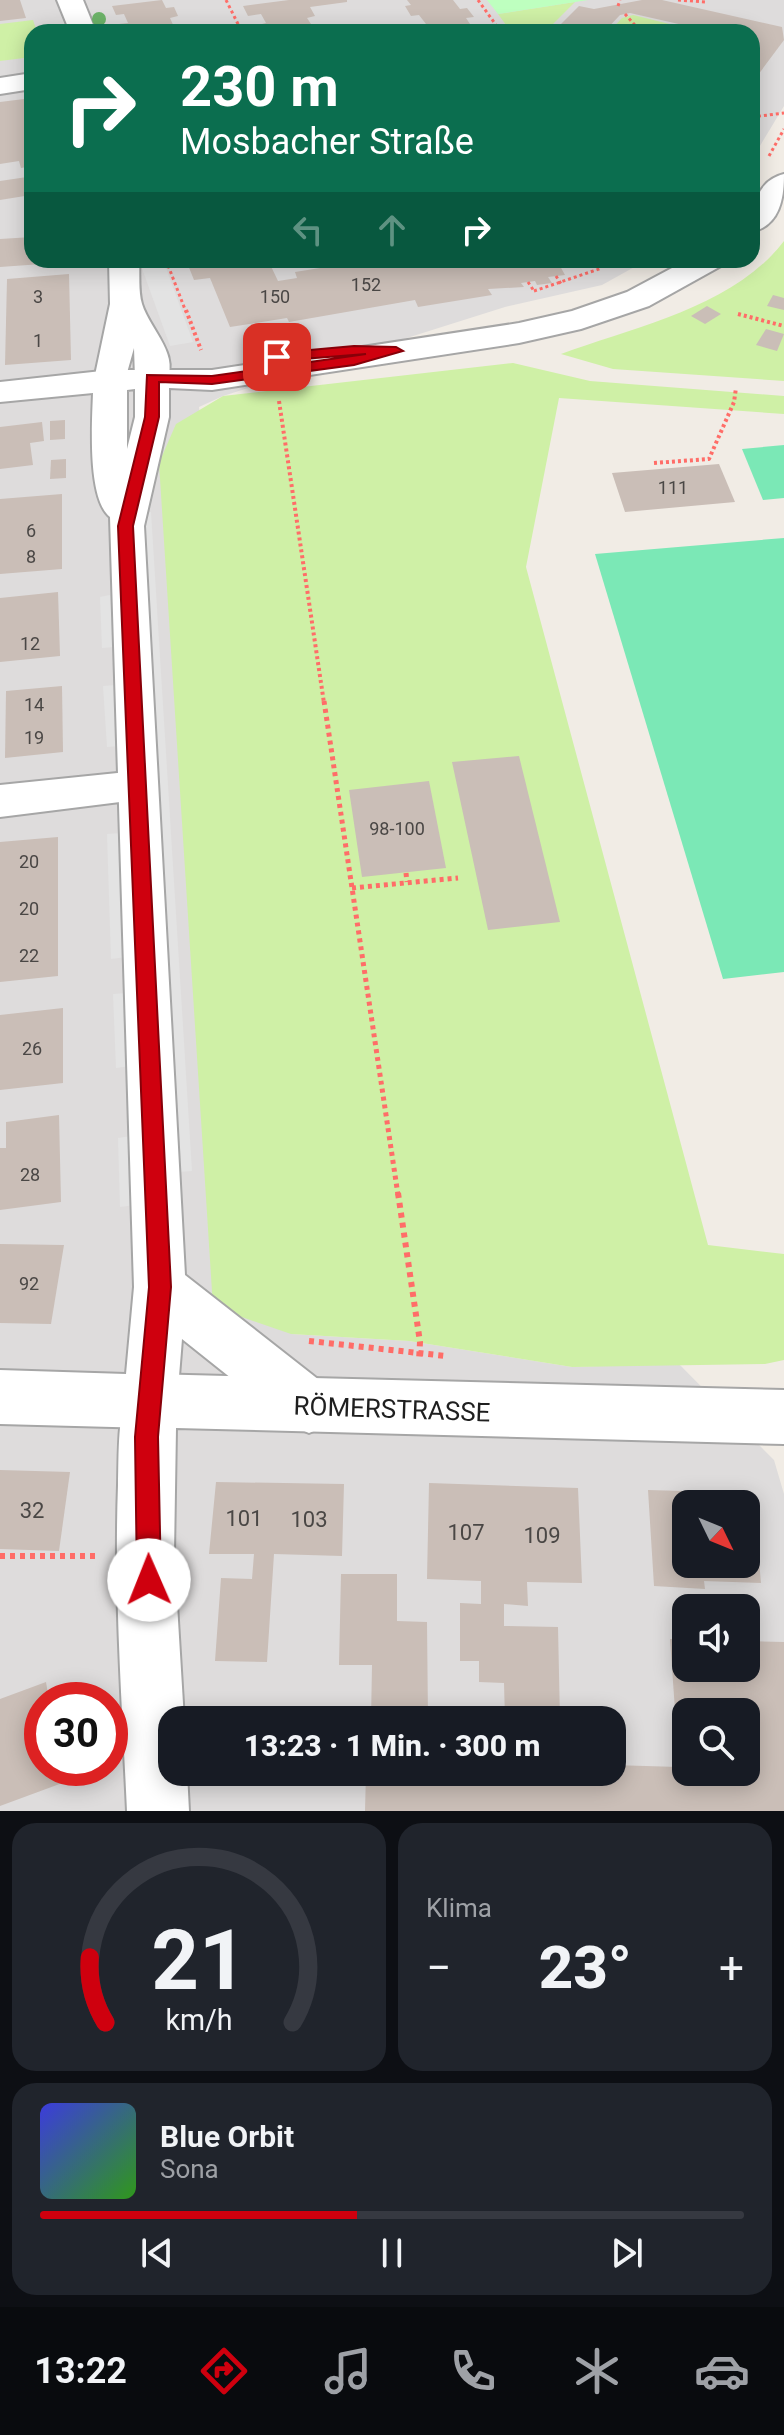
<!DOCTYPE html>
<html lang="de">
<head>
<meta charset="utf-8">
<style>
	body { margin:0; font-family:Roboto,sans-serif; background:#20242c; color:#f1f3f6; height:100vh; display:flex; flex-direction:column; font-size:30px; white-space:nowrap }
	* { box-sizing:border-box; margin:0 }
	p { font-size:26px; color:#9ea1a6 }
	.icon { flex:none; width:44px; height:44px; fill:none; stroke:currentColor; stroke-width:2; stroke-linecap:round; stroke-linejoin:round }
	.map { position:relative; height:1811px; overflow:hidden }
	.panel { display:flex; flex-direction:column; gap:12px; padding:12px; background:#0d0f14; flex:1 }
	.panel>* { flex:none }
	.hud { position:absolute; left:24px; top:24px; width:736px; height:244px; border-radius:24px; box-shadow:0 4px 20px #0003; background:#0b6e4f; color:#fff; overflow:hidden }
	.needle { width:52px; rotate:133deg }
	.tools { position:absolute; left:672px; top:1490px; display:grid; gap:16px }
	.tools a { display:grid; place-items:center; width:88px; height:88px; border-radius:16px; background:#171b24; box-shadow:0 4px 20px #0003; font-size:40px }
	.speed { position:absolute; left:24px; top:1682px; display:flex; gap:16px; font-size:40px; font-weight:700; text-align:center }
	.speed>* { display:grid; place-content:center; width:104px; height:104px; border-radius:50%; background:#171b24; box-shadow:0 4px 20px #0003; line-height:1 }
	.speed .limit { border:12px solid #d22; background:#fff; color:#111 }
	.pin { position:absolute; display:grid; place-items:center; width:68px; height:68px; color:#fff; margin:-34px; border-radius:16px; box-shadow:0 4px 12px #0006 }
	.me { position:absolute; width:88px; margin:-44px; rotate:359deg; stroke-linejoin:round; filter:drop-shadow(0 0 6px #0008) }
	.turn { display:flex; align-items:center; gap:28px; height:168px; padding:0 24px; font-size:36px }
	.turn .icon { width:104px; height:104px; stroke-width:2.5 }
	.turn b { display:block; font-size:56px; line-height:68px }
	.lanes { display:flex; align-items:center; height:76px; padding:0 24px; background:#0003; justify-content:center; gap:40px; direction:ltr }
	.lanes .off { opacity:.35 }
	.big { font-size:60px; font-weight:800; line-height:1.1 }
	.panel .card { flex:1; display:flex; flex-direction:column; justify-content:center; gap:12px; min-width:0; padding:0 28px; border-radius:24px; background:#20242c }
	.panel .dial { align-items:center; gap:0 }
	.dial svg { height:208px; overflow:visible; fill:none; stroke:#363941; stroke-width:7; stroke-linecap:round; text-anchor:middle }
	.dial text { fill:#f1f3f6; stroke:none }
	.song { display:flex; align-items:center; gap:24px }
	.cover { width:96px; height:96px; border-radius:12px; background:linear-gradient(135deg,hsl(240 70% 55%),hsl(110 70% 35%)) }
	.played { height:8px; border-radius:4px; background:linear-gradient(90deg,#cf000e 45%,#363941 45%) }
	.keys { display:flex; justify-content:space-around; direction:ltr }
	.heat { display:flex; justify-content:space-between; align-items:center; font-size:44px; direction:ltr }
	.panel .tiles { flex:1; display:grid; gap:12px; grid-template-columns:1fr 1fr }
	.card:last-child { grid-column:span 2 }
	.trip { position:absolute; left:158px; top:1706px; width:468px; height:80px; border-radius:24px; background:#171b24; box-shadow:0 4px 20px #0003; font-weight:800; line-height:80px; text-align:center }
	.menu { display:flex; height:128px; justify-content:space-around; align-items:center; background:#090b0e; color:#9ea1a6 }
	.menu .icon { width:56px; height:56px }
	.menu .active { color:#cf000e }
	.menu b { font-size:36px; color:#f1f3f6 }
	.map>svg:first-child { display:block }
	.residential { fill:#dedcdc; fill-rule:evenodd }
	.grass { fill:#cff0a6 }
	.park { fill:#beffbf }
	.pitch { fill:#7be8b6 }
	.parking { fill:#e3e3e3 }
	.building { fill:#cabeb7; fill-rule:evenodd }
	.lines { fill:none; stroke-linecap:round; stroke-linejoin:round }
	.minor-casing { stroke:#a6a6a6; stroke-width:4 }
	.tertiary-casing { stroke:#a6a6a6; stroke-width:4 }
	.path-far3 { stroke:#ff6d68; stroke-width:3; stroke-dasharray:3 3; stroke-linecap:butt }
	.path-far2 { stroke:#ff6d68; stroke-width:4; stroke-dasharray:3 3; stroke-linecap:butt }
	.path-far1 { stroke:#ff6d68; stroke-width:5; stroke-dasharray:4 4; stroke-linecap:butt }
	.path { stroke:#ff6d68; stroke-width:6; stroke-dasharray:5 5; stroke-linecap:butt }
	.minor { fill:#fff; fill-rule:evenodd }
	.tertiary { fill:#fff; fill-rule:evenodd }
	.tree { fill:#6db369 }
	.route { fill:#cf000e; stroke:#870009; stroke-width:2 }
	.labels { text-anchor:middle; stroke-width:7; stroke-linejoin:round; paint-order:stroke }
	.number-label { font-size:18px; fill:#4a4745 }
	.near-number-label { font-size:22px; fill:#4a4745 }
	.near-street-label { font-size:26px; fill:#1f1f1f; stroke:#fff }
</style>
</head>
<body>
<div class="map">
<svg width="784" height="1811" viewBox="0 0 784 1811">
	<rect width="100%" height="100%" fill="#f1ece5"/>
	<path class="residential" d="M0,0H784V106L752,159V32H32V260H647L602,285L505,307L223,396L199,407L291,1334L409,1341L572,1367L678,1363L774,1460L784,1494V1811H0ZM686,1504H746V1564H686ZM686,1608H746V1668H686ZM42,1700H110V1768H42ZM686,1712H746V1772H686ZM172,1720H612V1772H172Z"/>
	<g class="grass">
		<polygon points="575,2 545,32 511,32 498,14"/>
		<polygon points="633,15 702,32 609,32 622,18"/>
		<polygon points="33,20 37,32 32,32 32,57 0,61 0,24"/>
		<path d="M784,241V381L613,369L561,354C635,327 734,307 784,241Z"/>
		<polygon points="513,363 590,381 784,396 784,414 559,398 526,567 708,1245 784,1254 784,1360 765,1364 572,1367 409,1341 291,1334 213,1307 159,463 176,424 223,396"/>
	</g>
	<polygon class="park" points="487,0 588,0 498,14"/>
	<g class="pitch">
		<polygon points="784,445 784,498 763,500 742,449"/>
		<polygon points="784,538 784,972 723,979 595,554"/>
	</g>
	<g class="parking">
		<polygon points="139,260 163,260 193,342 170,346"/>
		<polygon points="151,512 192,1171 177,1172 139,513"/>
		<polygon points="110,595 114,647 102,648 100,597"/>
		<polygon points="116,685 119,746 107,747 103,686"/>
		<polygon points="122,833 126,957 111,959 107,834"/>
		<polygon points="127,993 130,1066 116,1068 113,994"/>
		<polygon points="132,1136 135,1205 120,1207 118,1138"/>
	</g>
	<g class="building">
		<polygon points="0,0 20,0 26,18 0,21"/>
		<polygon points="162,0 166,8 174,7 178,16 170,18 174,27 183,25 186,32 122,32 119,24 128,23 124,14 116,15 112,6"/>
		<polygon points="289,0 347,0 347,2 310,7 315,16 307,18 313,27 321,26 325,32 262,32 258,25 266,23 261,14 248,16 243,6"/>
		<polygon points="407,0 453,0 460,9 467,8 474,17 466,18 472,27 480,26 485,32 421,32 417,25 426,24 419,15 411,16 405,6 411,5"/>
		<polygon points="642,0 662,0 782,27 784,40 752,83 752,32 714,32 630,13 620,15 604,32 553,32 579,6 594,9"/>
		<polygon points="32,98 32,166 21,168 19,161 0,164 0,102"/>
		<polygon points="27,177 31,195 0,200 0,181"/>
		<polygon points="32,237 32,260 56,260 56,263 0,267 0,239"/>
		<polygon points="186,260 268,260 278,281 297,278 295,272 370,260 593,260 597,265 560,266 565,275 548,277 552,283 537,285 535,281 521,283 524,287 488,289 492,295 418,307 415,300 289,322 287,318 230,327 210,278 194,280"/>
		<polygon points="69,274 71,360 5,365 7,279"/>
		<polygon points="773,295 784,298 784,310 767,306"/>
		<polygon points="707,306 721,314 705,324 691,316"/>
		<polygon points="766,329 784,334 777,351 756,345"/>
		<polygon points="65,420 65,439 50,440 50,421"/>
		<polygon points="42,422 44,441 30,443 33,465 0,469 0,427"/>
		<polygon points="66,459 66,478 50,479 51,460"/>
		<polygon points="719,464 735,502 625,512 612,473"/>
		<polygon points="62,494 62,569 0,574 0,499"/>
		<polygon points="58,592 60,656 0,662 0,598"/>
		<polygon points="62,686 63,752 5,758 6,691"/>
		<polygon points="519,756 560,922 488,930 452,762"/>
		<polygon points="429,781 446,868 362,877 349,790"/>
		<polygon points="58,837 58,976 0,982 0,842"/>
		<polygon points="63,1008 63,1083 0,1090 0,1015"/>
		<polygon points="59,1115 61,1202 0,1210 0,1148 6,1148 6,1122"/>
		<polygon points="0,1244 64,1245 51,1324 0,1323"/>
		<polygon points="0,1470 70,1472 59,1551 0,1549"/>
		<polygon points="216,1482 344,1484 342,1556 274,1554 267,1662 215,1661 221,1578 252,1579 254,1554 209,1554"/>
		<polygon points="429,1483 578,1488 582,1583 527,1582 528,1606 504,1604 504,1626 558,1627 560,1720 505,1720 504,1683 479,1682 479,1661 460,1661 460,1603 481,1604 481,1581 427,1579"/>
		<path d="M648,1490L753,1493L761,1583L704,1581L705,1589L654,1586ZM686,1504H746V1564H686Z"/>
		<polygon points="341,1574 397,1574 397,1621 427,1622 428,1720 371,1720 372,1665 339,1665"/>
		<path d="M670,1639L686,1640V1668H746V1641L784,1642V1811H365L366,1772H612V1765L679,1767ZM686,1712H746V1772H686Z"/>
		<polygon points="46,1682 49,1700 42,1700 42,1768 62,1768 65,1782 0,1806 0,1699"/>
	</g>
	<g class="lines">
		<g class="minor-casing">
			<g id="minor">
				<polygon points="57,0 83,0 96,32 70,32"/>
				<polygon points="32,73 32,89 0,94 0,78"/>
				<path d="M109,260H139C140,274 138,291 142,304C150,330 183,357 164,385L152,388L140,385L135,378L134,348L123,387L111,390L99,387L94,380L110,304Z"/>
				<polygon points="137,771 152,776 158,787 152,798 0,817 0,785"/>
				<path d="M150,1374L784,1390V1444L176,1428L174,1554L184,1720H172V1772H187L189,1811H127C122,1703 114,1594 118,1485C119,1451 117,1414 131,1382Z"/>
			</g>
		</g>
		<g class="tertiary-casing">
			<g id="tertiary">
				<path d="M784,174C784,198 780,225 752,232C752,208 756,181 784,174Z"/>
				<path d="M687,260H725L721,266L649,306L581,329L519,343L212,390L169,388V417L144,526L185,1275L328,1387L336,1406L328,1425L309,1433L290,1425L182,1339L177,1401L169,1420L150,1428L0,1424V1370L126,1374L134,1287L110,517C87,499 92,422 93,393L0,402V382L111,370H212L519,323L572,311L627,292ZM135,389V417L127,449V390Z"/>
			</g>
		</g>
		<g class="path-far3">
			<polyline points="226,0 242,32"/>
			<polyline points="478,0 501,32"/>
			<polyline points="678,0 706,2"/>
			<polyline points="618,6 620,0"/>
			<polyline points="625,14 641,32"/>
			<polyline points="625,32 633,23"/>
			<polyline points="752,117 784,113"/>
			<polyline points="769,156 784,129"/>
			<polyline points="166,260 186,312"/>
			<polyline points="556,276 561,284"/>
			<polyline points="528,282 534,291"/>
			<polyline points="534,291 602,268"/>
		</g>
		<g class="path-far2">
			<polyline points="186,310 201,350"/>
			<polyline points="738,314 784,326"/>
			<polyline points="279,401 324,703"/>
			<polyline points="654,463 709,459 734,402 736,388"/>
		</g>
		<g class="path-far1">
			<polyline points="324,701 398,1195"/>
			<polyline points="406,873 407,882"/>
			<polyline points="352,888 458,878"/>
		</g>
		<g class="path">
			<polyline points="398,1193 420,1342 419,1361"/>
			<polyline points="309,1341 446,1356"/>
			<polyline points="0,1556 95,1556"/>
		</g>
		<use href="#minor" class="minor"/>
		<use href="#tertiary" class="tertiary"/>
	</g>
	<circle class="tree" cx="99" cy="19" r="7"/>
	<polygon class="route" points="354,346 396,347 403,351 354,365 212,384 159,382 159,417 133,526 171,1287 158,1437 161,1580 157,1588 149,1592 140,1588 137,1580 135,1437 149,1287 118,526 145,417 147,375 212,376 366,354 277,361 270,357 277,353"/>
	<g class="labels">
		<g class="number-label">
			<text x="366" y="291">152</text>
			<text x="38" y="303">3</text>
			<text x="275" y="303">150</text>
			<text x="38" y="347">1</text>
			<text x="673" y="494">111</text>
			<text x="31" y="537">6</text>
			<text x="31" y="563">8</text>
			<text x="30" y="650">12</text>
			<text x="34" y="711">14</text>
			<text x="34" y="744">19</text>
			<text x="397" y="835">98-100</text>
			<text x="29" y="868">20</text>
			<text x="29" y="915">20</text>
			<text x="29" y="962">22</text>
			<text x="32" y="1055">26</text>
			<text x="30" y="1181">28</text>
			<text x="29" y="1290">92</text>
		</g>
		<g class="near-number-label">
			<text x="32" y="1518">32</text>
			<text x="244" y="1526">101</text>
			<text x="309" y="1527">103</text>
			<text x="466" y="1540">107</text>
			<text x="542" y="1543">109</text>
		</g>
		<g class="near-street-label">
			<text transform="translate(392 1409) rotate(2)" y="9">RÖMERSTRASSE</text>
		</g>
	</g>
</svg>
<div class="tools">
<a><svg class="needle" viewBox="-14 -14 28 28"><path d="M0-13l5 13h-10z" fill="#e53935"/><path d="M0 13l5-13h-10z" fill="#9ea1a6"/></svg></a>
<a><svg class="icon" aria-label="sound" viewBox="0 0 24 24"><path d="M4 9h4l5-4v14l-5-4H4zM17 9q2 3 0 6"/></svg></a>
<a><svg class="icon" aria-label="search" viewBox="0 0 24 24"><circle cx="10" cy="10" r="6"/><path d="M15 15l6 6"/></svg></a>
</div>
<div class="speed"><div class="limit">30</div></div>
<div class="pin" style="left:277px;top:357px;background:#d93025"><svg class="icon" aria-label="arrive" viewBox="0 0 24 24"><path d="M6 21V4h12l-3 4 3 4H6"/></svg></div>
<svg class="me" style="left:149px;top:1580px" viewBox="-20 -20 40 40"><circle r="19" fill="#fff"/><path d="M0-13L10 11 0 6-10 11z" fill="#cf000e"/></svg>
<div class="trip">13:23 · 1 Min. · 300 m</div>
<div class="hud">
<div class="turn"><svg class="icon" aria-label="right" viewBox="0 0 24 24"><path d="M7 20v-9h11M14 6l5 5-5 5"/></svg><div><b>230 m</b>Mosbacher Straße</div></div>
<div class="lanes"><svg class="icon off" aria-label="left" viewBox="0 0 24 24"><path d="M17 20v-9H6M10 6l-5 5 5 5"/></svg><svg class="icon off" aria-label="ahead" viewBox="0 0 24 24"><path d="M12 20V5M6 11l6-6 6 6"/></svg><svg class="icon" aria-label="right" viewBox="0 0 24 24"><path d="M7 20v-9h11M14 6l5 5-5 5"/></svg></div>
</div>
</div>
<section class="panel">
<div class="tiles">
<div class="card dial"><svg viewBox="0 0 100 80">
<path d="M14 69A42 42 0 1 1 86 69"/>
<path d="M14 69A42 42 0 0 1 8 44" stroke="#cf000e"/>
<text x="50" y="56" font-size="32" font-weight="700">21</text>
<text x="50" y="72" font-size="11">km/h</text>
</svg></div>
<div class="card"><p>Klima</p>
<div class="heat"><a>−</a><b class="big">23°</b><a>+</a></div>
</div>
<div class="card">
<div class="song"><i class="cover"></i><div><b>Blue Orbit</b><p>Sona</p></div></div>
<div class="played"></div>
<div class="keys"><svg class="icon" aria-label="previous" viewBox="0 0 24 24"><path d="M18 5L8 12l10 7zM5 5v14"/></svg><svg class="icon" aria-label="pause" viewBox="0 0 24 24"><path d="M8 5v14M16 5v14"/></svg><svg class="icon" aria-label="next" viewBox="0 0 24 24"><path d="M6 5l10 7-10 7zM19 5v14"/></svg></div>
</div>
</div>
</section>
<nav class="menu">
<b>13:22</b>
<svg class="icon active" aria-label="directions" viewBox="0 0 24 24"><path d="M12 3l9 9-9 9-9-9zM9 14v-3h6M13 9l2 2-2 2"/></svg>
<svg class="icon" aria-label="music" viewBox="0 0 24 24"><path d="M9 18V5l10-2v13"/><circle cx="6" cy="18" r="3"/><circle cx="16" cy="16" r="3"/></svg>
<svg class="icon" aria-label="phone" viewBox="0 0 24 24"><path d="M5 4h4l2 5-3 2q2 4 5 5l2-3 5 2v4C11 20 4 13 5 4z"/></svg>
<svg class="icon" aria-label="climate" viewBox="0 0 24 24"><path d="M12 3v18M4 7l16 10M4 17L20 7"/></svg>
<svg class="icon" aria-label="car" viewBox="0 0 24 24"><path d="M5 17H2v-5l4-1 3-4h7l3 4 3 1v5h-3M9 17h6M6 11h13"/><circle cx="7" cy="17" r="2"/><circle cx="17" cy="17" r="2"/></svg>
</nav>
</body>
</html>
